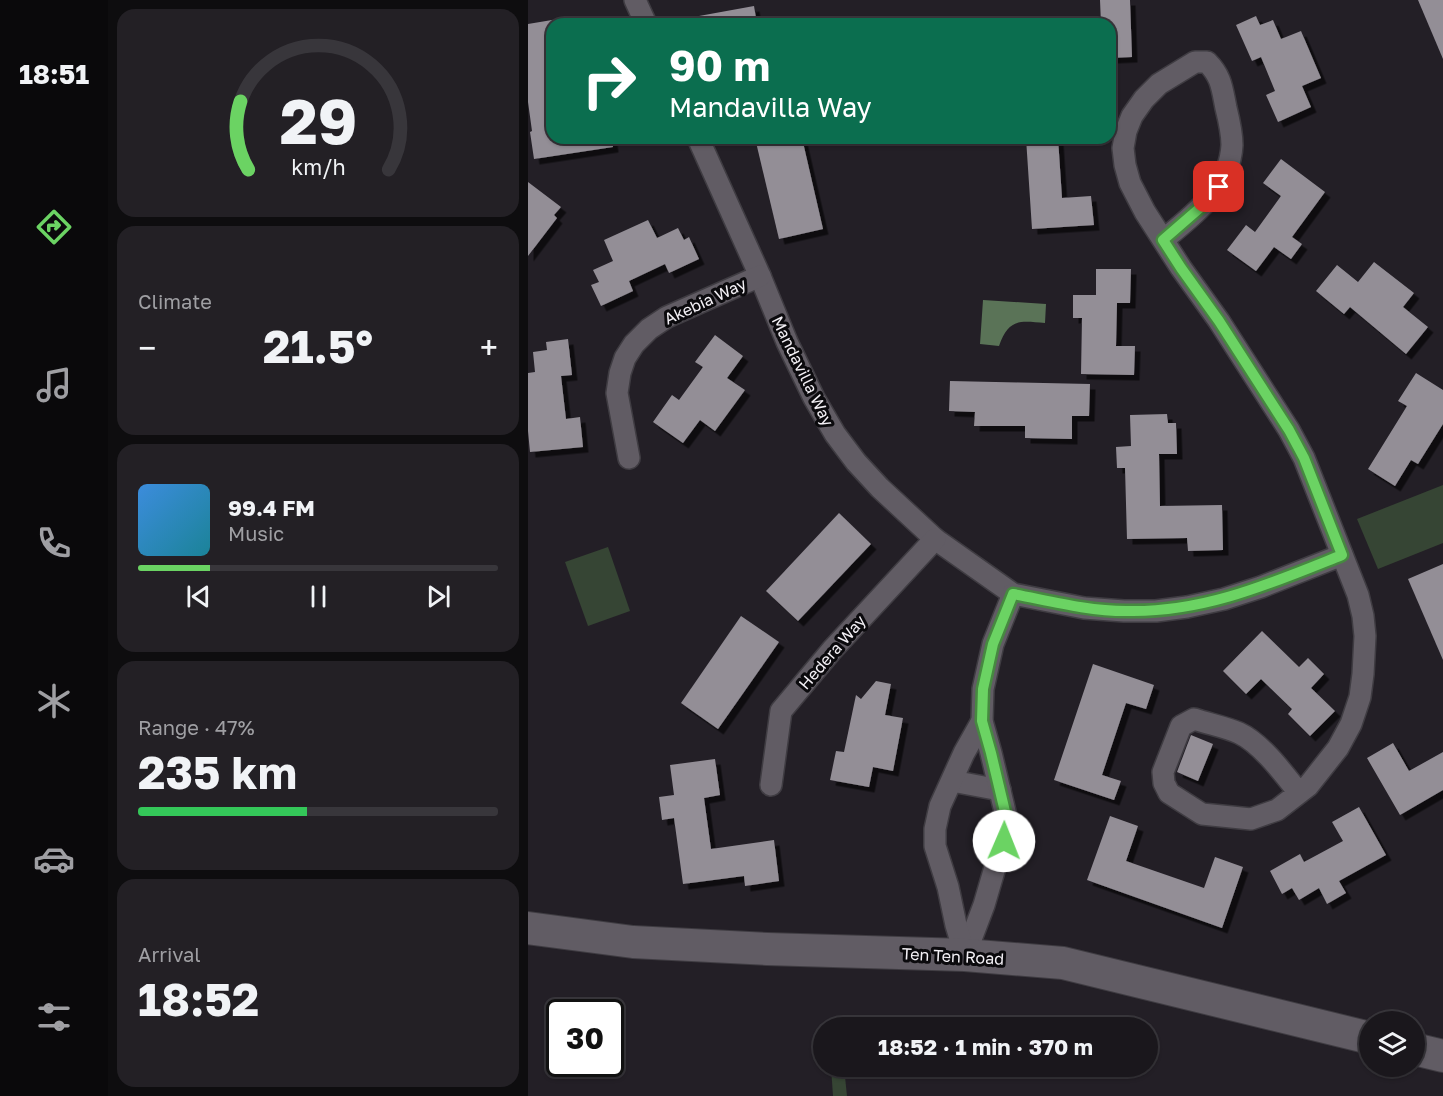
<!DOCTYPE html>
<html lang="en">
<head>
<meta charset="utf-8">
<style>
	body { margin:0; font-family:"Golos Text",sans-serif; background:#232025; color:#f1f3f6; height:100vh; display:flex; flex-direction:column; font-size:22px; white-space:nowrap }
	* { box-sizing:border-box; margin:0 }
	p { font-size:20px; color:#9f9fa3 }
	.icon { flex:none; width:33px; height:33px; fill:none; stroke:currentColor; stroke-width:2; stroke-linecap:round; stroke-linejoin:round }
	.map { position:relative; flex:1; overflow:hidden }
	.sheet { display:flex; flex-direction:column; gap:9px; padding:9px; background:#0e0d0f; width:420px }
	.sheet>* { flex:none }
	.banner { position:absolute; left:18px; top:18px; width:570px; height:126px; border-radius:18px; box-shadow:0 2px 4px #0004,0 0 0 2px #38363b; background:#0b6e4f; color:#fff; overflow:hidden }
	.tools { position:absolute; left:831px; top:1011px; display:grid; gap:12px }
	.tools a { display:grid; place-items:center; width:66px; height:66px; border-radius:50%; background:#1a171c; box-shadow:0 2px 4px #0004,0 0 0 2px #38363b; font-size:30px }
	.speed { position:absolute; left:18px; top:999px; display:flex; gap:12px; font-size:30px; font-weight:700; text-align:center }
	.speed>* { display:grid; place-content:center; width:78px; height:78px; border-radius:50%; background:#1a171c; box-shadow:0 2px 4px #0004,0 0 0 2px #38363b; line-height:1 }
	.speed .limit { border:3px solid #111; border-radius:9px; background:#fff; color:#111 }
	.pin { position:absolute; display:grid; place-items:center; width:51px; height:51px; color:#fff; margin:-26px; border-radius:12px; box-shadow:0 3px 9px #0006 }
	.me { position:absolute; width:66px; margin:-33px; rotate:1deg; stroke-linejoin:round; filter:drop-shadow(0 0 4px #0008) }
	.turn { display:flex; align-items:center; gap:21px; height:126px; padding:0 24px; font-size:27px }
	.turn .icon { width:78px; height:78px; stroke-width:2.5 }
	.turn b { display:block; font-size:42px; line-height:51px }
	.big { font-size:45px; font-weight:700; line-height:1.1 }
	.sheet .card { flex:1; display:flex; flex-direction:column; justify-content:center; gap:9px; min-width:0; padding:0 21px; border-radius:18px; background:#232025 }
	.sheet .dial { align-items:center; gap:0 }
	.dial svg { height:156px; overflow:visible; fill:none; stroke:#38363b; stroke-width:7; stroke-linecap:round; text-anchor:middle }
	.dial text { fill:#f1f3f6; stroke:none }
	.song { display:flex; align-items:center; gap:18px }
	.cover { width:72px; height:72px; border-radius:9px; background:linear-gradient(135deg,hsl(210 70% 55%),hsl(190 70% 35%)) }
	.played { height:6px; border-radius:3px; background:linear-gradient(90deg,#6bd363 20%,#38363b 20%) }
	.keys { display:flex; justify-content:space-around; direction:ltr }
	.heat { display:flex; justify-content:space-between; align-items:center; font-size:33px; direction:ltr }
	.charge { height:9px; border-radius:4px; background:linear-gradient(90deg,#34c759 47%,#38363b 0) }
	.trip { position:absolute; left:285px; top:1017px; width:345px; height:60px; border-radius:30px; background:#1a171c; box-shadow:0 2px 4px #0004,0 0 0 2px #38363b; font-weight:700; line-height:60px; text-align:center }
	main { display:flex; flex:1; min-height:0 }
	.dock { display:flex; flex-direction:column; width:108px; justify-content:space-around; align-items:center; background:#0a090b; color:#9f9fa3 }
	.dock .icon { width:42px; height:42px }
	.dock .selected { color:#6bd363 }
	.dock b { font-size:27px; color:#f1f3f6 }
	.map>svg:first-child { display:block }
	.green { fill:#364534 }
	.water { fill:#5a7357 }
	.building { fill:#938e96; filter:url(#shadow) }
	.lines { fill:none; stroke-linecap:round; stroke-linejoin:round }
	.street-casing { stroke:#3f3c42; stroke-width:24 }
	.secondary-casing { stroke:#3f3c42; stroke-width:34 }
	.street { stroke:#615c64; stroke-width:21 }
	.secondary { stroke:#615c64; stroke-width:32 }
	.route-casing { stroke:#468940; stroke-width:15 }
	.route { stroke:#6bd363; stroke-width:10 }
	.labels { text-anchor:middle; stroke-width:6; stroke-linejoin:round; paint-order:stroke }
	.street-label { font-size:16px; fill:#f3f0f5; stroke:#0b0a0d }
</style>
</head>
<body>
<main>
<nav class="dock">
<b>18:51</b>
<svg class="icon selected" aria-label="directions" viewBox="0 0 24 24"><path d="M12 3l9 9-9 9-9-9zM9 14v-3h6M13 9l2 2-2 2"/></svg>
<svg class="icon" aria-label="music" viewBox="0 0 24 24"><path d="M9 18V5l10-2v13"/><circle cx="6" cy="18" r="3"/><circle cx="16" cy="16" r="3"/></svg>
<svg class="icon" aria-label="phone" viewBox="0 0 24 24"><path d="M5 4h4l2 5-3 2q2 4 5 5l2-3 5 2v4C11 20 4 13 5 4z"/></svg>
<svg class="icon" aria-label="climate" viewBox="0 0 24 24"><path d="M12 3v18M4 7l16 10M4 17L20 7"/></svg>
<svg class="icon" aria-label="car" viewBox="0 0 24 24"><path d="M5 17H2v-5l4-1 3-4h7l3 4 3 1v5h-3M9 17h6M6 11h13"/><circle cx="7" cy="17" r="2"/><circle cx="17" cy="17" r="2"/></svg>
<svg class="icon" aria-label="filters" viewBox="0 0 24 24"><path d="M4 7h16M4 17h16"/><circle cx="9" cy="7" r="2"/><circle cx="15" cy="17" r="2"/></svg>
</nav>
<section class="sheet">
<div class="card dial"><svg viewBox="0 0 100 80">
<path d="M14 69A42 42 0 1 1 86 69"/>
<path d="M14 69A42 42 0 0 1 10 34" stroke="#6bd363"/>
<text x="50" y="56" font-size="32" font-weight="700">29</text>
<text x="50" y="72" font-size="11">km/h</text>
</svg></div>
<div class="card"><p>Climate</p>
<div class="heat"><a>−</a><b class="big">21.5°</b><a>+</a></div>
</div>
<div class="card">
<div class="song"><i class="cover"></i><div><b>99.4 FM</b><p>Music</p></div></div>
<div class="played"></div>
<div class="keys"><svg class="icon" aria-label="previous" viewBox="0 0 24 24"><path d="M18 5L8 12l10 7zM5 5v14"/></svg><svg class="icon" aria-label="pause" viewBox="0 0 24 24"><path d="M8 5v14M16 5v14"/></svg><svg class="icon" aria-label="next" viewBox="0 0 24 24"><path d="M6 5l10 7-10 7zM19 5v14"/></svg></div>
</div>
<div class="card"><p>Range · 47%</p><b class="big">235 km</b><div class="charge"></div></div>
<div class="card"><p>Arrival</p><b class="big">18:52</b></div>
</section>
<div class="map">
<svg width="915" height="1096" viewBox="0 0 915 1096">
	<defs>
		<filter id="shadow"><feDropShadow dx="5.5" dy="5.5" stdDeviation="0" flood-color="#0009"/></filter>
	</defs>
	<rect width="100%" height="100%" fill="#231f26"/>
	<g class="green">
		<polygon points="915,485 915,543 850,569 829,519"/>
		<polygon points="80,547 102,611 60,626 37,562"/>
		<polygon points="303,1067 316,1067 319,1096 305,1096"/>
	</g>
	<path class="water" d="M455,300L518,304L517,323C492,321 481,318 471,346L452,344Z"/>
	<g class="building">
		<polygon points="572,0 602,0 604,57 582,58 582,24 573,24"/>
		<polygon points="890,0 915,0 915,59"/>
		<polygon points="226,6 229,24 171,24 171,16"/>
		<polygon points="728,16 732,25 745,20 753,39 773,31 793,78 774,86 783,107 750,122 738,95 747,91 733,57 724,61 708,25"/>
		<polygon points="24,20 24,138 84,138 85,147 6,159 2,132 4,131 0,102 0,24"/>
		<polygon points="227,138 274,138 295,229 251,239"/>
		<polygon points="498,138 530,138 534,198 563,196 566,225 504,229"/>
		<polygon points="753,159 797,192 764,237 774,244 763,259 746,247 728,271 699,250 718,225 727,232 753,196 735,183"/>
		<polygon points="0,182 33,207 26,215 29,218 0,256"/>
		<polygon points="120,220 129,238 150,228 156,240 161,237 171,259 141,273 137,264 101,281 105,291 73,306 63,285 71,282 65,270 85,261 76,240"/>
		<polygon points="846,262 886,293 875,307 900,327 878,354 822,307 816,314 788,291 809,265 830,282"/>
		<polygon points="568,269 603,269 602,303 589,303 588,346 607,346 606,375 553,374 554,318 545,318 545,295 568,295"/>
		<polygon points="187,335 215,356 199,378 217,390 187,431 172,420 155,443 125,422 144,395 151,400 175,367 167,362"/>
		<polygon points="40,339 44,375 33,376 38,419 52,417 55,447 2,452 0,431 0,373 7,372 5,352 19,350 18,342"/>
		<polygon points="888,373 915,390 915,424 890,464 883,460 867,486 840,469 879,406 870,401"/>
		<polygon points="422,381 562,384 561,416 544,416 544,439 497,438 497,426 446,426 447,412 421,411"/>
		<polygon points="639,414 640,423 648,423 649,454 631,454 632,506 694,505 695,550 660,551 659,538 599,539 597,468 589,468 588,447 603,446 602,415"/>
		<polygon points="311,513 343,544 270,621 238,591"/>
		<polygon points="915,564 915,660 880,579"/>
		<polygon points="213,616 251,642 190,729 153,703"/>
		<polygon points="734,631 771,667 780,658 796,674 783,688 807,711 782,736 760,714 764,709 733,679 718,694 695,671"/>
		<polygon points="565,664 626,685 618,709 598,703 574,775 593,781 586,800 526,780"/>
		<polygon points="348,681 363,684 357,715 375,718 365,771 345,767 341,787 302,780 308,751 316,752 328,695 333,699"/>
		<polygon points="663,735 685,744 670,781 649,772"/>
		<polygon points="865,743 881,771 915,752 915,790 872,815 839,758"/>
		<polygon points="187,759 192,795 176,798 183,849 246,840 251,881 217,886 216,876 155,884 146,818 134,820 131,797 146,795 142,765"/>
		<polygon points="831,807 858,855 811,881 818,893 799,904 791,888 771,900 764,888 754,894 742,871 772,854 776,862 815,841 804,822"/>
		<polygon points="582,816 610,826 598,861 676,888 687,857 715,867 694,928 559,880"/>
	</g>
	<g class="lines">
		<g class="street-casing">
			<g id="street">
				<polyline points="107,0 118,24"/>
				<polyline points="170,138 232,276 259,342 286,398 307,434 328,462 352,488 407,539 485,594 556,608 596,611 628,611 659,607 696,599 733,587 814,555"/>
				<path d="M635,240C666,215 702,188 704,145C704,133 701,120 698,108C694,89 694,77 679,62H667L631,84L616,99L604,116L598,131L595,148L597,165L602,183L617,212L653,268L691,321L761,430L776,458L830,595L835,616L837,636L835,674L832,697L823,724L810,748L780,786L749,810L723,819L674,814L641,793L636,783L635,772L653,726L666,719C681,724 697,727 711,733C733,743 756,774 771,793"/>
				<polyline points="101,458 89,393 92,373 97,358 106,344 121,329 139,317 232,276"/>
				<polyline points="424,781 472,790"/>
				<polyline points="243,785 253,711 304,650 407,539"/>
				<polyline points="437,955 456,905 468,864 476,841 479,820 463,753 454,721 455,689 465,644 485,594"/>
				<polyline points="437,955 428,925 420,887 407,846 407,829 412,806 436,753 454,721"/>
			</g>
		</g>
		<g class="secondary-casing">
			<g id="secondary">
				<polyline points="0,928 105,942 239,949 437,955 535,963 842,1038"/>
				<polyline points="886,1049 915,1056"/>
			</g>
		</g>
		<use href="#street" class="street"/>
		<use href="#secondary" class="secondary"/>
	</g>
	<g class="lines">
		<g class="route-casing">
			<path id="route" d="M476,841L479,820L463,753L454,721L455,689L465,644L485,594C522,601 560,611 598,611C676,613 744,583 814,555L776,458L761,430L691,321L653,268L635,240L673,207L691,187"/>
		</g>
		<use href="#route" class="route"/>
	</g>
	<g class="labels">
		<g class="street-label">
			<text transform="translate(177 301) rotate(-25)" y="6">Akebia Way</text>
			<text transform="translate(275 371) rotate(64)" y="6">Mandavilla Way</text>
			<text transform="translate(304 652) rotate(-49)" y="6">Hedera Way</text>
			<text transform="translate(425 956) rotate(3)" y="6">Ten Ten Road</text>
		</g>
	</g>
</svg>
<div class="tools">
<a><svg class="icon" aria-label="layers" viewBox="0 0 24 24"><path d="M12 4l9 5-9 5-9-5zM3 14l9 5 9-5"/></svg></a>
</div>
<div class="speed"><div class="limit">30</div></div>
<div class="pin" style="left:691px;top:187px;background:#d93025"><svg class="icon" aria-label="arrive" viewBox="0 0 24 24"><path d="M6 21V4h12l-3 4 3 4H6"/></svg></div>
<svg class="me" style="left:476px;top:841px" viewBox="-20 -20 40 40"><circle r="19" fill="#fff"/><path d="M0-13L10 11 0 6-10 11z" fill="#6bd363"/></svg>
<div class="trip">18:52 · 1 min · 370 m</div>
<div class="banner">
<div class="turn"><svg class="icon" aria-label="right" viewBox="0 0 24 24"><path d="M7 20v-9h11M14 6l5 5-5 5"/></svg><div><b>90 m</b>Mandavilla Way</div></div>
</div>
</div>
</main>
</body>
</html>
